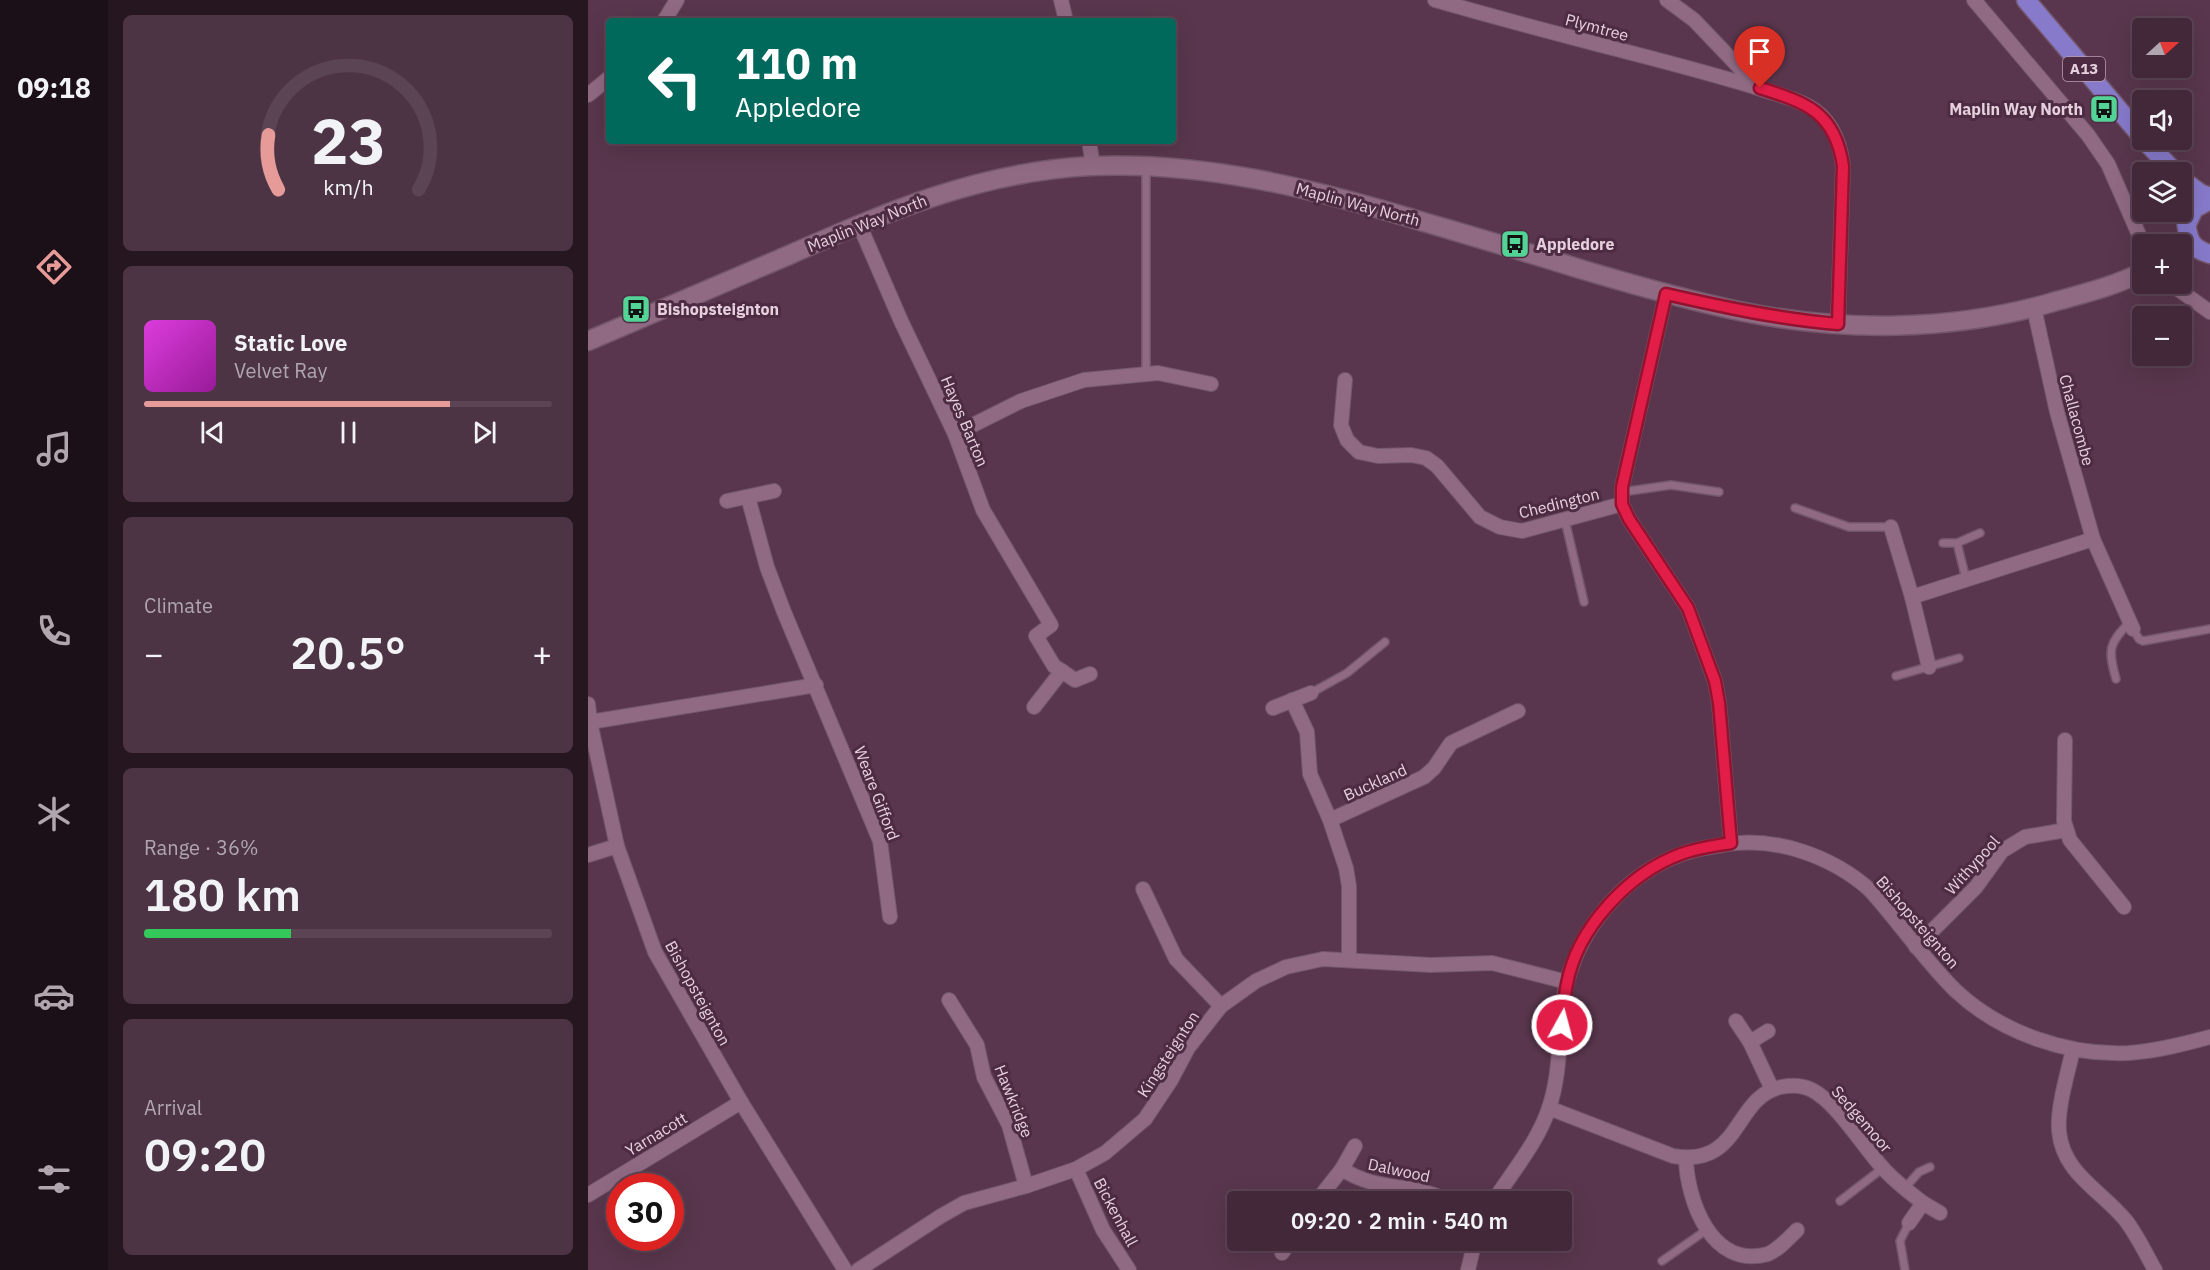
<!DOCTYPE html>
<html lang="en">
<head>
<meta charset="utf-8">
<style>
	body { margin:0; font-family:"IBM Plex Sans",sans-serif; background:#4d3445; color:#f1f3f6; height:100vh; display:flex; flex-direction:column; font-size:22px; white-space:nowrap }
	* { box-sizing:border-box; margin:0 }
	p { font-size:20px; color:#afa6af }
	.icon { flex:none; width:33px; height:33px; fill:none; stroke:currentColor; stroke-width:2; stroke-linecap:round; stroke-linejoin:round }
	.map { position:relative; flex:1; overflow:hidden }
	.drawer { display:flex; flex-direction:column; gap:15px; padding:15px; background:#251620; width:480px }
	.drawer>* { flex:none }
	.guide { position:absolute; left:18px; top:18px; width:570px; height:126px; border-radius:6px; box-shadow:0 6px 24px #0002,0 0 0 2px #5b4454; background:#00695c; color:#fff; overflow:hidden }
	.needle { width:39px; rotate:69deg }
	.tools { position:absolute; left:1544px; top:18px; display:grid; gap:12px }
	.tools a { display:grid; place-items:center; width:60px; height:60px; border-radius:6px; background:#43283a; box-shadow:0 6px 24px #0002,0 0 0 2px #5b4454; font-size:30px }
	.speed { position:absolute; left:18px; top:1173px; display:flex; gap:12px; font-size:30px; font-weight:700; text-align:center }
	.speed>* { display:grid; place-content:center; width:78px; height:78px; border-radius:50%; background:#43283a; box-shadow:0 6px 24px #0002,0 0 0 2px #5b4454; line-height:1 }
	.speed .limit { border:9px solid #d22; background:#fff; color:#111 }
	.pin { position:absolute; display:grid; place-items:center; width:51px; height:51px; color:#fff; margin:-62px -26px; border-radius:50% 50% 50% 0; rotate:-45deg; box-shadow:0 0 6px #0007 }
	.pin .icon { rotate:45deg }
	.me { position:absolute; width:66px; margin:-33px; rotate:7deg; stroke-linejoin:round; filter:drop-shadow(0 0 4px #0008) }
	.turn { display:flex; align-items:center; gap:21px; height:126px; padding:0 30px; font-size:27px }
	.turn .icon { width:78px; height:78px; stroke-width:2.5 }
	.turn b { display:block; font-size:42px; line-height:51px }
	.big { font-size:45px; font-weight:600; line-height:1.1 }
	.drawer .tile { flex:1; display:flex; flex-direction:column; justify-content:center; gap:9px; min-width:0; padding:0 21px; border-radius:9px; background:#4d3445 }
	.drawer .dial { align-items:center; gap:0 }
	.dial svg { height:156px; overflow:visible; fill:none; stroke:#5b4454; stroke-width:7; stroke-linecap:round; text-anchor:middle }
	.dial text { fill:#f1f3f6; stroke:none }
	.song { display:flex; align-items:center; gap:18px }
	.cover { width:72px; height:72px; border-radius:9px; background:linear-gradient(135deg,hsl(300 70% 55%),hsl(300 70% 35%)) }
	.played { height:6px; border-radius:3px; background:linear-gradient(90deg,#e69b98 75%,#5b4454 75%) }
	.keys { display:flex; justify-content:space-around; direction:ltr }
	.heat { display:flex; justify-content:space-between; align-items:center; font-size:33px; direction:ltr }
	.charge { height:9px; border-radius:4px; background:linear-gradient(90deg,#34c759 36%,#5b4454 0) }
	.trip { position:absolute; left:639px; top:1191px; width:345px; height:60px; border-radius:6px; background:#43283a; box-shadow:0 6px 24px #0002,0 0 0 2px #5b4454; font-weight:600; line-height:60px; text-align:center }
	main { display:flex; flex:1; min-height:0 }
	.tabs { display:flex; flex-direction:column; width:108px; justify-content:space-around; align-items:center; background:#1b1017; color:#afa6af }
	.tabs .icon { width:42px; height:42px }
	.tabs .current { color:#e69b98 }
	.tabs b { font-size:27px; color:#f1f3f6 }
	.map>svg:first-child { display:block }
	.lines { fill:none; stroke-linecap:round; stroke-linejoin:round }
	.lane-casing { stroke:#735669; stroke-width:10 }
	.street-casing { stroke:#735669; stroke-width:16 }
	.secondary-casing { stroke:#735669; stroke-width:21 }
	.primary-casing { stroke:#735669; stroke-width:21 }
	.lane { stroke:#906a83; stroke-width:7 }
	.street { stroke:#906a83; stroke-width:14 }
	.secondary { stroke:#906a83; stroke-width:18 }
	.primary { stroke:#877acb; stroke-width:18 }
	.route-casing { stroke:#92132f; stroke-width:15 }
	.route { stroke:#e11d48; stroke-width:10 }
	.labels { text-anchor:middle; stroke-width:6; stroke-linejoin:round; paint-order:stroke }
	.shield { fill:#4d2b43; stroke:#b89eaf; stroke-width:1.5 }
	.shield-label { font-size:15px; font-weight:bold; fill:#e6d0dd }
	.street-label { font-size:16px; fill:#e6d0dd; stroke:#4d2b43 }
	.poi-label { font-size:16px; font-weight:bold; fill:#e6d0dd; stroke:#4d2b43; text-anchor:start }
</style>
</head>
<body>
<main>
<nav class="tabs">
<b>09:18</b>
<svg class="icon current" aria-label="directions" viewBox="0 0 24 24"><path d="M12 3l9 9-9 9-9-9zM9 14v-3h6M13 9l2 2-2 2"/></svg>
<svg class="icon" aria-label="music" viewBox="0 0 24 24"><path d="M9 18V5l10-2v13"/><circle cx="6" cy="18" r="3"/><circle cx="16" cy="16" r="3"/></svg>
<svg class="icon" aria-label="phone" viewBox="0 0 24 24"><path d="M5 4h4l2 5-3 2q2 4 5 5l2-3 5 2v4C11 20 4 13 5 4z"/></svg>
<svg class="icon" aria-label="climate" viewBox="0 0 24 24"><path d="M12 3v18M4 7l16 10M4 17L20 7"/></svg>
<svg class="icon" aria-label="car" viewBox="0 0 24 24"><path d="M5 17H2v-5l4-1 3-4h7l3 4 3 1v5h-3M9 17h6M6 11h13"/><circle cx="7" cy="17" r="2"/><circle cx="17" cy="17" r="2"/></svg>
<svg class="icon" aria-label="filters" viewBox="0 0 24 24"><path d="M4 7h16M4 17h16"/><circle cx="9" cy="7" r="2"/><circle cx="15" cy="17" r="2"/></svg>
</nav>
<section class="drawer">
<div class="tile dial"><svg viewBox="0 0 100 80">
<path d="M14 69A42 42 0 1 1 86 69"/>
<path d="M14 69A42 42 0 0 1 9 41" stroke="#e69b98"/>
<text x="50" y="56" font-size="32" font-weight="700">23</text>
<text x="50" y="72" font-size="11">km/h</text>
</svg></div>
<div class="tile">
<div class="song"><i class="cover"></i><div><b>Static Love</b><p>Velvet Ray</p></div></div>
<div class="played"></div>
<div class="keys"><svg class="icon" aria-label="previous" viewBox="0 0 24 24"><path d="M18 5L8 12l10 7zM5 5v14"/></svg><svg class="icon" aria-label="pause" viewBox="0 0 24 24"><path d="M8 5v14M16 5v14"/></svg><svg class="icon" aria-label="next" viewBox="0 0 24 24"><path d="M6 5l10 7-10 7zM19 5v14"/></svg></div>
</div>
<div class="tile"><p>Climate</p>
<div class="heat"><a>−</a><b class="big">20.5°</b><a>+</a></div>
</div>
<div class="tile"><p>Range · 36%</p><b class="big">180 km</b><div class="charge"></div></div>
<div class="tile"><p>Arrival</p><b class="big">09:20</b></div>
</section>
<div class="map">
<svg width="1622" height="1270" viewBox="0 0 1622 1270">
	<rect width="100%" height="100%" fill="#59364d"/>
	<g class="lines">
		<g class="lane-casing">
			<g id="lane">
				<polyline points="558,374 558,167"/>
				<polyline points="1034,492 1083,485 1131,492"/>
				<polyline points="1207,508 1261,527 1303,527"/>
				<polyline points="977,520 996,602"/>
				<polyline points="1355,543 1369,543 1392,533"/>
				<polyline points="1369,543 1378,579"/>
				<polyline points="1545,629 1551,639 1555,641 1622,629"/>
				<polyline points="1308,676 1371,658"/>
				<path d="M1528,679C1520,650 1520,644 1542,622"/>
				<polyline points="723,693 759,673 797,642"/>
				<polyline points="1317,1188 1331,1172 1342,1167"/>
				<polyline points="1252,1201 1295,1168"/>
				<polyline points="1074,1261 1117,1231"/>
				<polyline points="1317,1270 1312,1241 1321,1223"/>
			</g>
		</g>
		<g class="street-casing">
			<g id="street">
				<polyline points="473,0 478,21"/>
				<path d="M847,0C917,20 988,39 1059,57C1097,67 1135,77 1173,89C1188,94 1206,98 1220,106C1243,118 1252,142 1255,166L1250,324"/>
				<polyline points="1079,0 1106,20 1170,87"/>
				<polyline points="1386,0 1500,135 1520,164 1555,244"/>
				<polyline points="76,21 89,0"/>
				<polyline points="0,95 21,78"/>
				<polyline points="501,141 505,166"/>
				<polyline points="271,224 313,321 367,434 395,510 463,625 448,636 466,666 487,680 502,674"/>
				<polyline points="1583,284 1622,312"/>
				<polyline points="1078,294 1034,487 1034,504 1041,519 1100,608 1127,681 1131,703 1143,843"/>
				<polyline points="1446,308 1469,412 1505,539 1545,629"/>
				<polyline points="757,380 753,425 759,440 771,452 790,456 823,455 838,458 849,466 892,517 912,527 934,531 1034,504"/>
				<polyline points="367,434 433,401 496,380 570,373 623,384"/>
				<polyline points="160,497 179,567 196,612 292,841 302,917"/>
				<polyline points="139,501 186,491"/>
				<polyline points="1303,527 1324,597 1341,667"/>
				<polyline points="1324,597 1505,539"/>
				<polyline points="704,700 719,732 722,774 742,820 758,868 761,886 761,959"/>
				<polyline points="0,704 2,722 29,846 67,952 153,1102 257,1270"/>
				<polyline points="446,707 474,671"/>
				<polyline points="685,708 723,693"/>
				<polyline points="2,722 228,685"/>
				<polyline points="1477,740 1476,821 1482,840 1536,907"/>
				<polyline points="742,820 836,777 846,768 863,743 930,711"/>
				<polyline points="0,855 29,846"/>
				<polyline points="555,889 588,959 633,1006"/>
				<polyline points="1328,947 1388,887 1414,851 1437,837 1478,830"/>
				<polyline points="361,1000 389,1045 396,1077 421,1125 438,1186"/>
				<polyline points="1148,1021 1162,1042 1184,1089"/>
				<polyline points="1162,1042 1180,1031"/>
				<path d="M1485,1049C1480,1073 1469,1107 1471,1131C1475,1175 1515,1191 1539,1222C1550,1237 1558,1254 1567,1270"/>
				<path d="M961,1108L1085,1156C1154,1168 1145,1097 1193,1087C1203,1085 1214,1085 1224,1090C1249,1103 1274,1145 1294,1167C1306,1181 1321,1192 1335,1203"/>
				<path d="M1098,1159C1099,1199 1123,1270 1180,1254C1191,1249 1200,1239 1209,1230"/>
				<polyline points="488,1169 515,1230 541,1270"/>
				<path d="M754,1169C790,1193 826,1182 863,1202"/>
				<polyline points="0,1195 153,1102"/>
				<polyline points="728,1202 754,1169 767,1146"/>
				<path d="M905,1202C924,1172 950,1142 961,1108C975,1067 969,1023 979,982C993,926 1039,873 1094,854C1107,849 1120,847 1134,845C1185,835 1244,856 1282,890C1312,923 1336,960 1368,991C1413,1033 1480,1056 1541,1053C1569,1051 1596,1044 1622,1037"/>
				<polyline points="1321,1223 1335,1203 1352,1213"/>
				<polyline points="694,1253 703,1240"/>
				<polyline points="270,1270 353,1216 376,1203 438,1186 488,1169 517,1153 557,1119 583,1080 600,1048 633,1006 668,981 698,967 735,959 843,965 904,963 979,982"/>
				<polyline points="880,1270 887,1240"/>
			</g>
		</g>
		<g class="secondary-casing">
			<path id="secondary" d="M0,341C67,312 134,283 201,255C301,211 391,172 502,166C615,161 722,188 829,220C883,236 938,252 992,269C1046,285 1101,301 1156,312C1256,332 1364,331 1462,303C1493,294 1525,287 1554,272"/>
		</g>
		<g class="primary-casing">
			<g id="primary">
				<polyline points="1438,0 1554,137"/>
				<polyline points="1556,140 1587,172"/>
				<polyline points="1593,179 1612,193 1622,197"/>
				<path d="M1593,200C1603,222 1591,246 1622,254"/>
				<polyline points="1599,224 1606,209 1622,200"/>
			</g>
		</g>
		<use href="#lane" class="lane"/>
		<use href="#street" class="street"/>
		<use href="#secondary" class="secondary"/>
		<use href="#primary" class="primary"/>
	</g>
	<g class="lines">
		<g class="route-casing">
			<path id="route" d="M974,1025C975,1011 976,997 979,984C989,928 1041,873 1093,854C1109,848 1126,846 1143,843L1131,703L1127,681L1100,608L1041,519L1034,504V487L1078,294C1135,307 1191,319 1250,324L1255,166C1247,112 1219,103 1172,88"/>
		</g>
		<use href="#route" class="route"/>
	</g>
	<defs>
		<g id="bus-square" transform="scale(1.5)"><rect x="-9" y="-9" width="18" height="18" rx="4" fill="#53d396" stroke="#4d2b43"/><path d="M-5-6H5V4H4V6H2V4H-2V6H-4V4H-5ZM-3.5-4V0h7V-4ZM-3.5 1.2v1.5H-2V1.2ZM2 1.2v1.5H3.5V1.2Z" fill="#111"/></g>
	</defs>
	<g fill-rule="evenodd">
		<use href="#bus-square" x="1516" y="109"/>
		<use href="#bus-square" x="927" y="244"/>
		<use href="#bus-square" x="48" y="309"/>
	</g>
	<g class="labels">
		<rect class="shield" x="1475" y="57" width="42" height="24" rx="4.5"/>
		<g class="shield-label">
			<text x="1496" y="74">A13</text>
		</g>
		<g class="street-label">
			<text transform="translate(1009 27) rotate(15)" y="6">Plymtree</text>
			<text transform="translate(770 204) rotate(15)" y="6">Maplin Way North</text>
			<text transform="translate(279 223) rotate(-22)" y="6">Maplin Way North</text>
			<text transform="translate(1489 420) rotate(75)" y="6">Challacombe</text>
			<text transform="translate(377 421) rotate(67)" y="6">Hayes Barton</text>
			<text transform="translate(971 503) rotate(-14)" y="6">Chedington</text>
			<text transform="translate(787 782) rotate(-24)" y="6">Buckland</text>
			<text transform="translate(289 793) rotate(69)" y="6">Weare Gifford</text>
			<text transform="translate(1384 865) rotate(-48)" y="6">Withypool</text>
			<text transform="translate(1330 922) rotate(49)" y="6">Bishopsteignton</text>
			<text transform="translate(110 993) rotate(61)" y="6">Bishopsteignton</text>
			<text transform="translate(580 1054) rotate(-57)" y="6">Kingsteignton</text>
			<text transform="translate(426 1101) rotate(68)" y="6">Hawkridge</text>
			<text transform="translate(1274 1119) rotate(49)" y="6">Sedgemoor</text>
			<text transform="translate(68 1134) rotate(-31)" y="6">Yarnacott</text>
			<text transform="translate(811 1170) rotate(12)" y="6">Dalwood</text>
			<text transform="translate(528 1212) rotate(62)" y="6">Bickenhall</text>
		</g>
		<g class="poi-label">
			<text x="1495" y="115" text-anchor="end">Maplin Way North</text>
			<text x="948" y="250">Appledore</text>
			<text x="69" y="315">Bishopsteignton</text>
		</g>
	</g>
</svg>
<div class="tools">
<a><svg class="needle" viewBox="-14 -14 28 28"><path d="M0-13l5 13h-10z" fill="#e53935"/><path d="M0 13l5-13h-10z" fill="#afa6af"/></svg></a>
<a><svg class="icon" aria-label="sound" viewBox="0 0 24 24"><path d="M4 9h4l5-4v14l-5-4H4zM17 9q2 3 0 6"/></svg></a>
<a><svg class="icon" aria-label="layers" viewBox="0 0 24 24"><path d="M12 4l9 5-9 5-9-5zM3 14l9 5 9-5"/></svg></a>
<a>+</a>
<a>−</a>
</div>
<div class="speed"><div class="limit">30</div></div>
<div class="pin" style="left:1172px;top:88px;background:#d93025"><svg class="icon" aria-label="arrive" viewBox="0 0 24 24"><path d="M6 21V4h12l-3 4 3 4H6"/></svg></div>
<svg class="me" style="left:974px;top:1025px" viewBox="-20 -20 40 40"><circle r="17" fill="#e11d48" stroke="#fff" stroke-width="3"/><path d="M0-11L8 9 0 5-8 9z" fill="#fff"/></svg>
<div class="trip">09:20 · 2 min · 540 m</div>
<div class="guide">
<div class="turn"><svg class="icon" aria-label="left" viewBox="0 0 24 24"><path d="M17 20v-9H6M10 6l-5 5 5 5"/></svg><div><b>110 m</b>Appledore</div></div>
</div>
</div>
</main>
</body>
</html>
